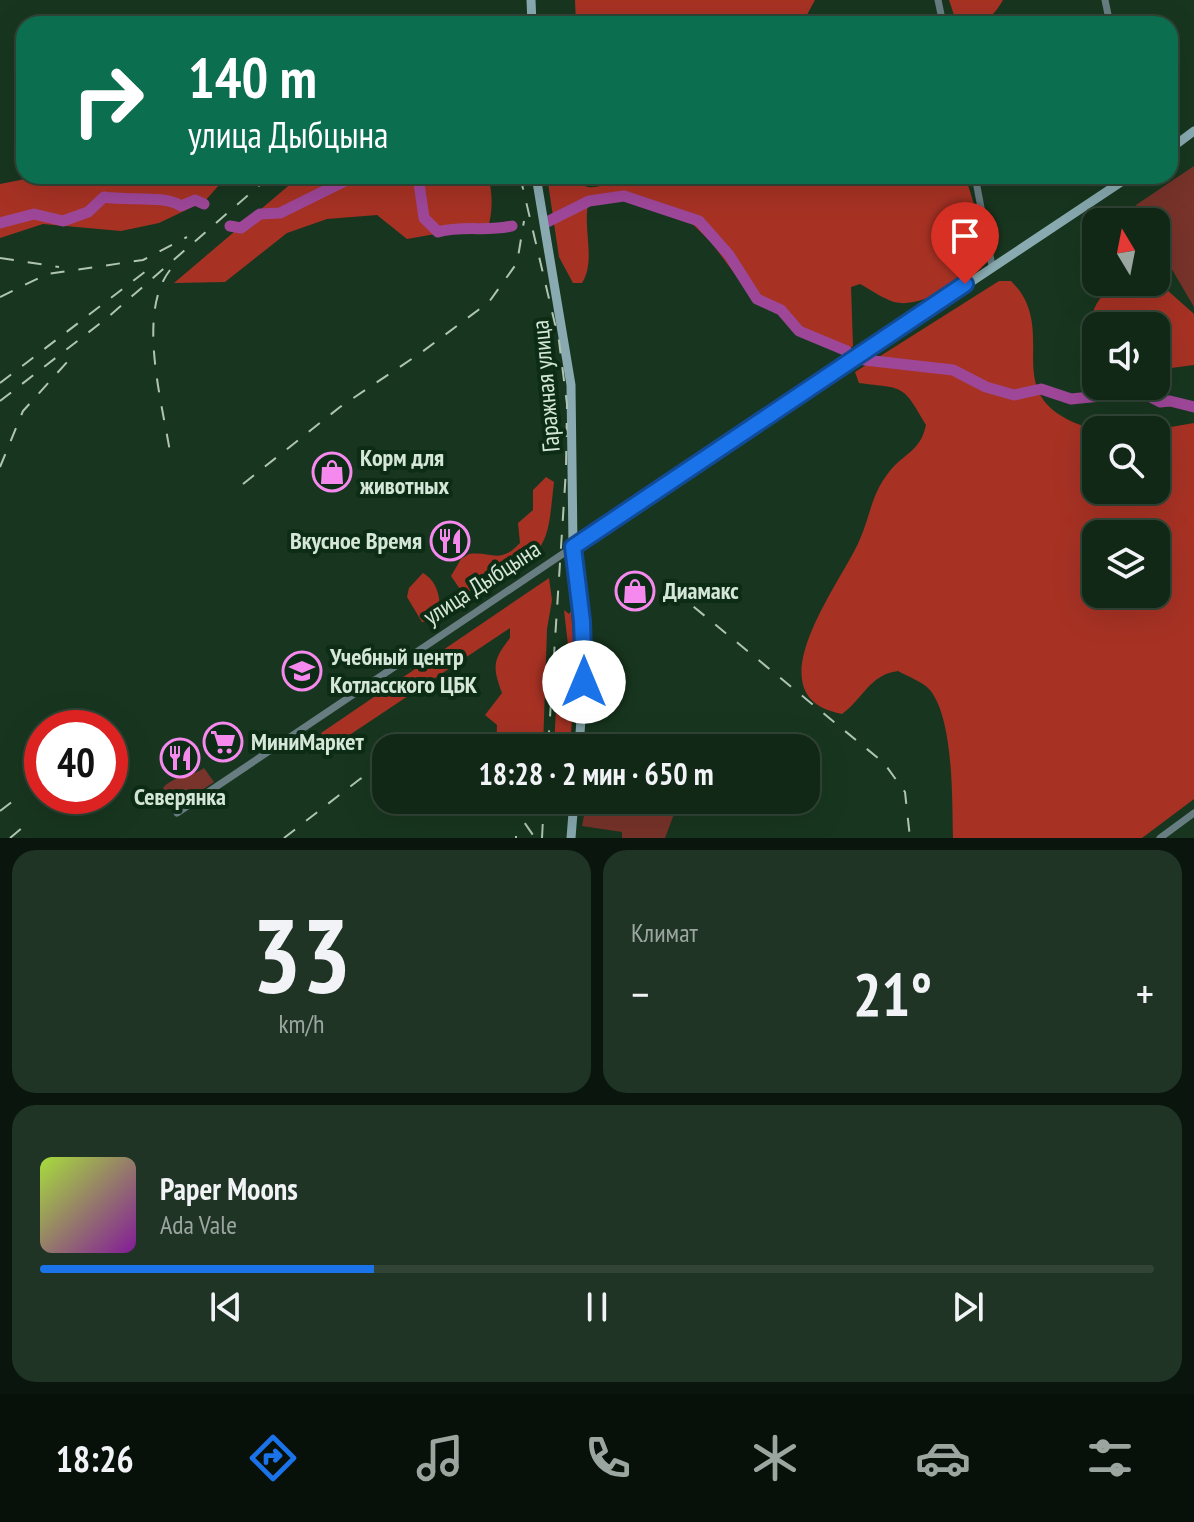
<!DOCTYPE html>
<html lang="ru">
<head>
<meta charset="utf-8">
<style>
	body { margin:0; font-family:"PT Sans Narrow",sans-serif; background:#1f3424; color:#f1f3f6; height:100vh; display:flex; flex-direction:column; font-size:30px; white-space:nowrap }
	* { box-sizing:border-box; margin:0 }
	p { font-size:26px; color:#9ca6a1 }
	.icon { flex:none; width:44px; height:44px; fill:none; stroke:currentColor; stroke-width:2; stroke-linecap:round; stroke-linejoin:round }
	.map { position:relative; height:838px; overflow:hidden }
	.side { display:flex; flex-direction:column; gap:12px; padding:12px; background:#0a160d; flex:1 }
	.side>* { flex:none }
	.banner { position:absolute; left:16px; top:16px; width:1162px; height:168px; border-radius:24px; box-shadow:0 8px 32px #0002,0 0 0 2px #314436; background:#0b6e4f; color:#fff; overflow:hidden }
	.needle { width:52px; rotate:350deg }
	.controls { position:absolute; left:1082px; top:208px; display:grid; gap:16px }
	.controls a { display:grid; place-items:center; width:88px; height:88px; border-radius:16px; background:#122817; box-shadow:0 8px 32px #0002,0 0 0 2px #314436; font-size:40px }
	.speed { position:absolute; left:24px; top:710px; display:flex; gap:16px; font-size:40px; font-weight:700; text-align:center }
	.speed>* { display:grid; place-content:center; width:104px; height:104px; border-radius:50%; background:#122817; box-shadow:0 8px 32px #0002,0 0 0 2px #314436; line-height:1 }
	.speed .limit { border:12px solid #d22; background:#fff; color:#111 }
	.pin { position:absolute; display:grid; place-items:center; width:68px; height:68px; color:#fff; margin:-82px -34px; border-radius:50% 50% 50% 0; rotate:-45deg; box-shadow:0 0 8px #0007 }
	.pin .icon { rotate:45deg }
	.me { position:absolute; width:88px; margin:-44px; rotate:0deg; stroke-linejoin:round; filter:drop-shadow(0 0 6px #0008) }
	.turn { display:flex; align-items:center; gap:28px; height:168px; padding:0 40px; font-size:36px }
	.turn .icon { width:104px; height:104px; stroke-width:2.5 }
	.turn b { display:block; font-size:56px; line-height:68px }
	.big { font-size:60px; font-weight:700; line-height:1.1 }
	.side .widget { flex:1; display:flex; flex-direction:column; justify-content:center; gap:12px; min-width:0; padding:0 28px; border-radius:24px; background:#1f3424 }
	.side .dial { align-items:center; gap:0 }
	.dial b { font-size:104px; line-height:1 }
	.song { display:flex; align-items:center; gap:24px }
	.cover { width:96px; height:96px; border-radius:12px; background:linear-gradient(135deg,hsl(80 70% 55%),hsl(290 70% 35%)) }
	.played { height:8px; border-radius:4px; background:linear-gradient(90deg,#1a73e8 30%,#314436 30%) }
	.keys { display:flex; justify-content:space-around; direction:ltr }
	.heat { display:flex; justify-content:space-between; align-items:center; font-size:44px; direction:ltr }
	.side .tiles { flex:1; display:grid; gap:12px; grid-template-columns:1fr 1fr }
	.widget:last-child { grid-column:span 2 }
	.trip { position:absolute; left:372px; top:734px; width:448px; height:80px; border-radius:24px; background:#122817; box-shadow:0 8px 32px #0002,0 0 0 2px #314436; font-weight:700; line-height:80px; text-align:center }
	.tabs { display:flex; height:128px; justify-content:space-around; align-items:center; background:#071009; color:#9ca6a1 }
	.tabs .icon { width:56px; height:56px }
	.tabs .selected { color:#1a73e8 }
	.tabs b { font-size:36px; color:#f1f3f6 }
	.map>svg:first-child { display:block }
	.green { fill:#78332a }
	.forest { fill:#a73224; fill-rule:evenodd }
	.lines { fill:none; stroke-linecap:round; stroke-linejoin:round }
	.river { stroke:#9e4799; stroke-width:11 }
	.street { stroke:#687d81; stroke-width:7 }
	.secondary { stroke:#88aab0; stroke-width:9 }
	.rail { stroke:#b0c4b3; stroke-width:2; stroke-dasharray:14 14; stroke-linecap:butt }
	.route-casing { stroke:#114b97; stroke-width:20 }
	.route { stroke:#1a73e8; stroke-width:14 }
	.labels { text-anchor:middle; stroke-width:8; stroke-linejoin:round; paint-order:stroke }
	.street-label { font-size:24px; fill:#d5e7d8; stroke:#0d2c15 }
	.poi-label { font-size:24px; font-weight:bold; fill:#d5e7d8; stroke:#0d2c15; text-anchor:start }
</style>
</head>
<body>
<div class="map">
<svg width="1194" height="838" viewBox="0 0 1194 838">
	<rect width="100%" height="100%" fill="#18361f"/>
	<g class="green">
		<polygon points="1194,166 1194,307 1156,242 1156,222 1145,222 1136,205"/>
		<path d="M204,768L214,782L187,800H176L163,788C174,775 190,778 204,768Z"/>
		<polygon points="587,800 683,800 684,804 674,814 665,838 622,838 622,832 582,826"/>
	</g>
	<g class="forest">
		<polygon points="575,0 815,0 802,24 576,24"/>
		<path d="M949,0H1003C990,22 982,24 957,24Z"/>
		<polygon points="41,176 227,176 205,201 159,223 121,231 43,224 0,238 0,184"/>
		<path d="M300,176H488C493,194 493,213 487,231L458,230L407,239L377,215L327,219L287,233L225,282L174,283Z"/>
		<path d="M547,176H572C585,193 601,189 617,176H898C919,183 943,176 965,176C972,198 981,220 979,243C977,274 924,310 894,302C882,298 871,290 860,284L851,287L853,346L845,351L835,350L774,312L743,285L711,242L677,209L623,191L595,197L588,205C583,230 596,261 582,283H573L559,257Z"/>
		<path d="M999,281H1011C1065,334 988,400 1096,430V490H1156V430H1153L1194,423V799L1142,838H953C952,800 954,720 930,690C923,682 907,676 898,671C869,675 864,698 842,714C749,697 843,581 860,539C871,514 871,495 889,472C905,452 920,452 926,425C902,383 904,389 859,383L855,372ZM1096,534H1156V594H1096Z"/>
		<path d="M1157,281L1194,314V365L1156,370V326H1096V355L1094,353C1085,327 1091,295 1120,284C1131,280 1147,283 1157,281Z"/>
		<path d="M546,477L554,482C548,531 552,551 504,576C490,583 478,592 462,592L451,576L461,559L469,554C491,551 500,565 520,543L518,523L533,510V490Z"/>
		<path d="M423,573C438,582 441,599 439,615L432,621L422,622L407,597L409,588Z"/>
		<path d="M549,578L552,600L547,629L543,748H496L497,725L485,715L502,693C492,666 493,660 510,638V628L345,738L347,741L333,750L321,733Z"/>
		<polygon points="564,610 569,614 571,611 576,678 567,695 573,705 570,748 554,748 558,669 568,645"/>
	</g>
	<g class="lines">
		<g class="river">
			<path d="M418,176L424,218L438,232C463,225 487,232 512,226"/>
			<polyline points="547,222 589,201 624,196 699,221 729,255 757,299 781,310 799,331 847,351"/>
			<path d="M0,223L34,214L63,221L88,212L104,197C127,201 165,195 181,206L195,200L204,204"/>
			<polyline points="230,226 241,228 260,214 280,213 355,176"/>
			<polyline points="865,360 953,370 986,387 1014,395 1041,389 1071,399 1141,392 1160,402 1170,401 1194,407"/>
		</g>
		<g class="street">
			<polyline points="938,0 943,24"/>
			<polyline points="1105,0 1110,24"/>
			<polyline points="975,176 992,266"/>
			<polyline points="177,813 573,547"/>
			<polyline points="1160,838 1194,813"/>
		</g>
		<g class="secondary">
			<polyline points="531,0 532,24"/>
			<polyline points="1170,149 1194,131"/>
			<polyline points="536,176 571,385 573,547 585,661 579,748"/>
			<polyline points="573,547 1130,176"/>
			<polyline points="571,838 574,800"/>
		</g>
		<g class="rail">
			<polyline points="520,176 559,341 567,404 566,470 548,748"/>
			<polyline points="0,258 59,267"/>
			<path d="M170,270C136,314 163,405 171,458"/>
			<polyline points="0,297 47,274 143,260 187,237"/>
			<polyline points="0,383 146,271"/>
			<polyline points="0,401 107,318 270,176"/>
			<polyline points="0,467 23,411 68,361"/>
			<polyline points="243,484 340,407 422,352 489,302 517,263 524,221"/>
			<polyline points="672,589 884,763 905,792 910,838"/>
			<polyline points="509,800 535,838"/>
			<polyline points="0,811 13,801"/>
			<polyline points="516,836 516,838"/>
			<polyline points="10,838 22,828"/>
			<polyline points="284,838 360,779 386,766"/>
			<polyline points="542,838 544,800"/>
		</g>
	</g>
	<g class="lines">
		<g class="route-casing">
			<polyline id="route" points="584,682 582,621 573,547 965,284"/>
		</g>
		<use href="#route" class="route"/>
	</g>
	<defs>
		<g id="shop-ring" transform="scale(2)"><circle r="9.5" fill="#0d2c15" stroke="#f689ed" stroke-width="1.5"/><path d="M-5-2.5h2.3a2.7 3.5 0 0 1 5.4 0H5L5.5 6h-11ZM-1.5-2.5h3a1.5 2.3 0 0 0-3 0Z" fill="#f689ed"/></g>
		<g id="restaurant-ring" transform="scale(2)"><circle r="9.5" fill="#0d2c15" stroke="#f689ed" stroke-width="1.5"/><path d="M-5-6h1v4h1v-4h1v4h1v-4h1v5L-1.5 .5V6h-2V.5L-5-1ZM5-6V6H3V1.5H1.5Q1.5-4 5-6Z" fill="#f689ed"/></g>
		<g id="school-ring" transform="scale(2)"><circle r="9.5" fill="#0d2c15" stroke="#f689ed" stroke-width="1.5"/><path d="M0-5L7-2L0 1L-7-2ZM-4 1L0 2.5L4 1V4Q0 6-4 4Z" fill="#f689ed"/></g>
		<g id="supermarket-ring" transform="scale(2)"><circle r="9.5" fill="#0d2c15" stroke="#f689ed" stroke-width="1.5"/><path d="M-6-5.5h2.5l.6 2H6L4.5 2H-2.5L-4.4-4H-6ZM-1.5 3.2a1.3 1.3 0 1 0 .1 0ZM3 3.2a1.3 1.3 0 1 0 .1 0Z" fill="#f689ed"/></g>
	</defs>
	<g fill-rule="evenodd">
		<use href="#shop-ring" x="332" y="472"/>
		<use href="#restaurant-ring" x="450" y="541"/>
		<use href="#shop-ring" x="635" y="591"/>
		<use href="#school-ring" x="302" y="671"/>
		<use href="#supermarket-ring" x="223" y="742"/>
		<use href="#restaurant-ring" x="180" y="758"/>
	</g>
	<g class="labels">
		<g class="street-label">
			<text transform="translate(546 386) rotate(-95)" y="8">Гаражная улица</text>
			<text transform="translate(482 583) rotate(-33)" y="8">улица Дыбцына</text>
		</g>
		<g class="poi-label">
			<text x="360" y="466">Корм для<tspan x="360" dy="28">животных</tspan></text>
			<text x="422" y="549" text-anchor="end">Вкусное Время</text>
			<text x="663" y="599">Диамакс</text>
			<text x="330" y="665">Учебный центр<tspan x="330" dy="28">Котласского ЦБК</tspan></text>
			<text x="251" y="750">MиниMаркет</text>
			<text x="180" y="805" text-anchor="middle">Северянка</text>
		</g>
	</g>
</svg>
<div class="controls">
<a><svg class="needle" viewBox="-14 -14 28 28"><path d="M0-13l5 13h-10z" fill="#e53935"/><path d="M0 13l5-13h-10z" fill="#9ca6a1"/></svg></a>
<a><svg class="icon" aria-label="sound" viewBox="0 0 24 24"><path d="M4 9h4l5-4v14l-5-4H4zM17 9q2 3 0 6"/></svg></a>
<a><svg class="icon" aria-label="search" viewBox="0 0 24 24"><circle cx="10" cy="10" r="6"/><path d="M15 15l6 6"/></svg></a>
<a><svg class="icon" aria-label="layers" viewBox="0 0 24 24"><path d="M12 4l9 5-9 5-9-5zM3 14l9 5 9-5"/></svg></a>
</div>
<div class="speed"><div class="limit">40</div></div>
<div class="pin" style="left:965px;top:284px;background:#d93025"><svg class="icon" aria-label="arrive" viewBox="0 0 24 24"><path d="M6 21V4h12l-3 4 3 4H6"/></svg></div>
<svg class="me" style="left:584px;top:682px" viewBox="-20 -20 40 40"><circle r="19" fill="#fff"/><path d="M0-13L10 11 0 6-10 11z" fill="#1a73e8"/></svg>
<div class="trip">18:28 · 2 мин · 650 m</div>
<div class="banner">
<div class="turn"><svg class="icon" aria-label="right" viewBox="0 0 24 24"><path d="M7 20v-9h11M14 6l5 5-5 5"/></svg><div><b>140 m</b>улица Дыбцына</div></div>
</div>
</div>
<section class="side">
<div class="tiles">
<div class="widget dial"><b>33</b><p>km/h</p></div>
<div class="widget"><p>Климат</p>
<div class="heat"><a>−</a><b class="big">21°</b><a>+</a></div>
</div>
<div class="widget">
<div class="song"><i class="cover"></i><div><b>Paper Moons</b><p>Ada Vale</p></div></div>
<div class="played"></div>
<div class="keys"><svg class="icon" aria-label="previous" viewBox="0 0 24 24"><path d="M18 5L8 12l10 7zM5 5v14"/></svg><svg class="icon" aria-label="pause" viewBox="0 0 24 24"><path d="M8 5v14M16 5v14"/></svg><svg class="icon" aria-label="next" viewBox="0 0 24 24"><path d="M6 5l10 7-10 7zM19 5v14"/></svg></div>
</div>
</div>
</section>
<nav class="tabs">
<b>18:26</b>
<svg class="icon selected" aria-label="directions" viewBox="0 0 24 24"><path d="M12 3l9 9-9 9-9-9zM9 14v-3h6M13 9l2 2-2 2"/></svg>
<svg class="icon" aria-label="music" viewBox="0 0 24 24"><path d="M9 18V5l10-2v13"/><circle cx="6" cy="18" r="3"/><circle cx="16" cy="16" r="3"/></svg>
<svg class="icon" aria-label="phone" viewBox="0 0 24 24"><path d="M5 4h4l2 5-3 2q2 4 5 5l2-3 5 2v4C11 20 4 13 5 4z"/></svg>
<svg class="icon" aria-label="climate" viewBox="0 0 24 24"><path d="M12 3v18M4 7l16 10M4 17L20 7"/></svg>
<svg class="icon" aria-label="car" viewBox="0 0 24 24"><path d="M5 17H2v-5l4-1 3-4h7l3 4 3 1v5h-3M9 17h6M6 11h13"/><circle cx="7" cy="17" r="2"/><circle cx="17" cy="17" r="2"/></svg>
<svg class="icon" aria-label="filters" viewBox="0 0 24 24"><path d="M4 7h16M4 17h16"/><circle cx="9" cy="7" r="2"/><circle cx="15" cy="17" r="2"/></svg>
</nav>
</body>
</html>
